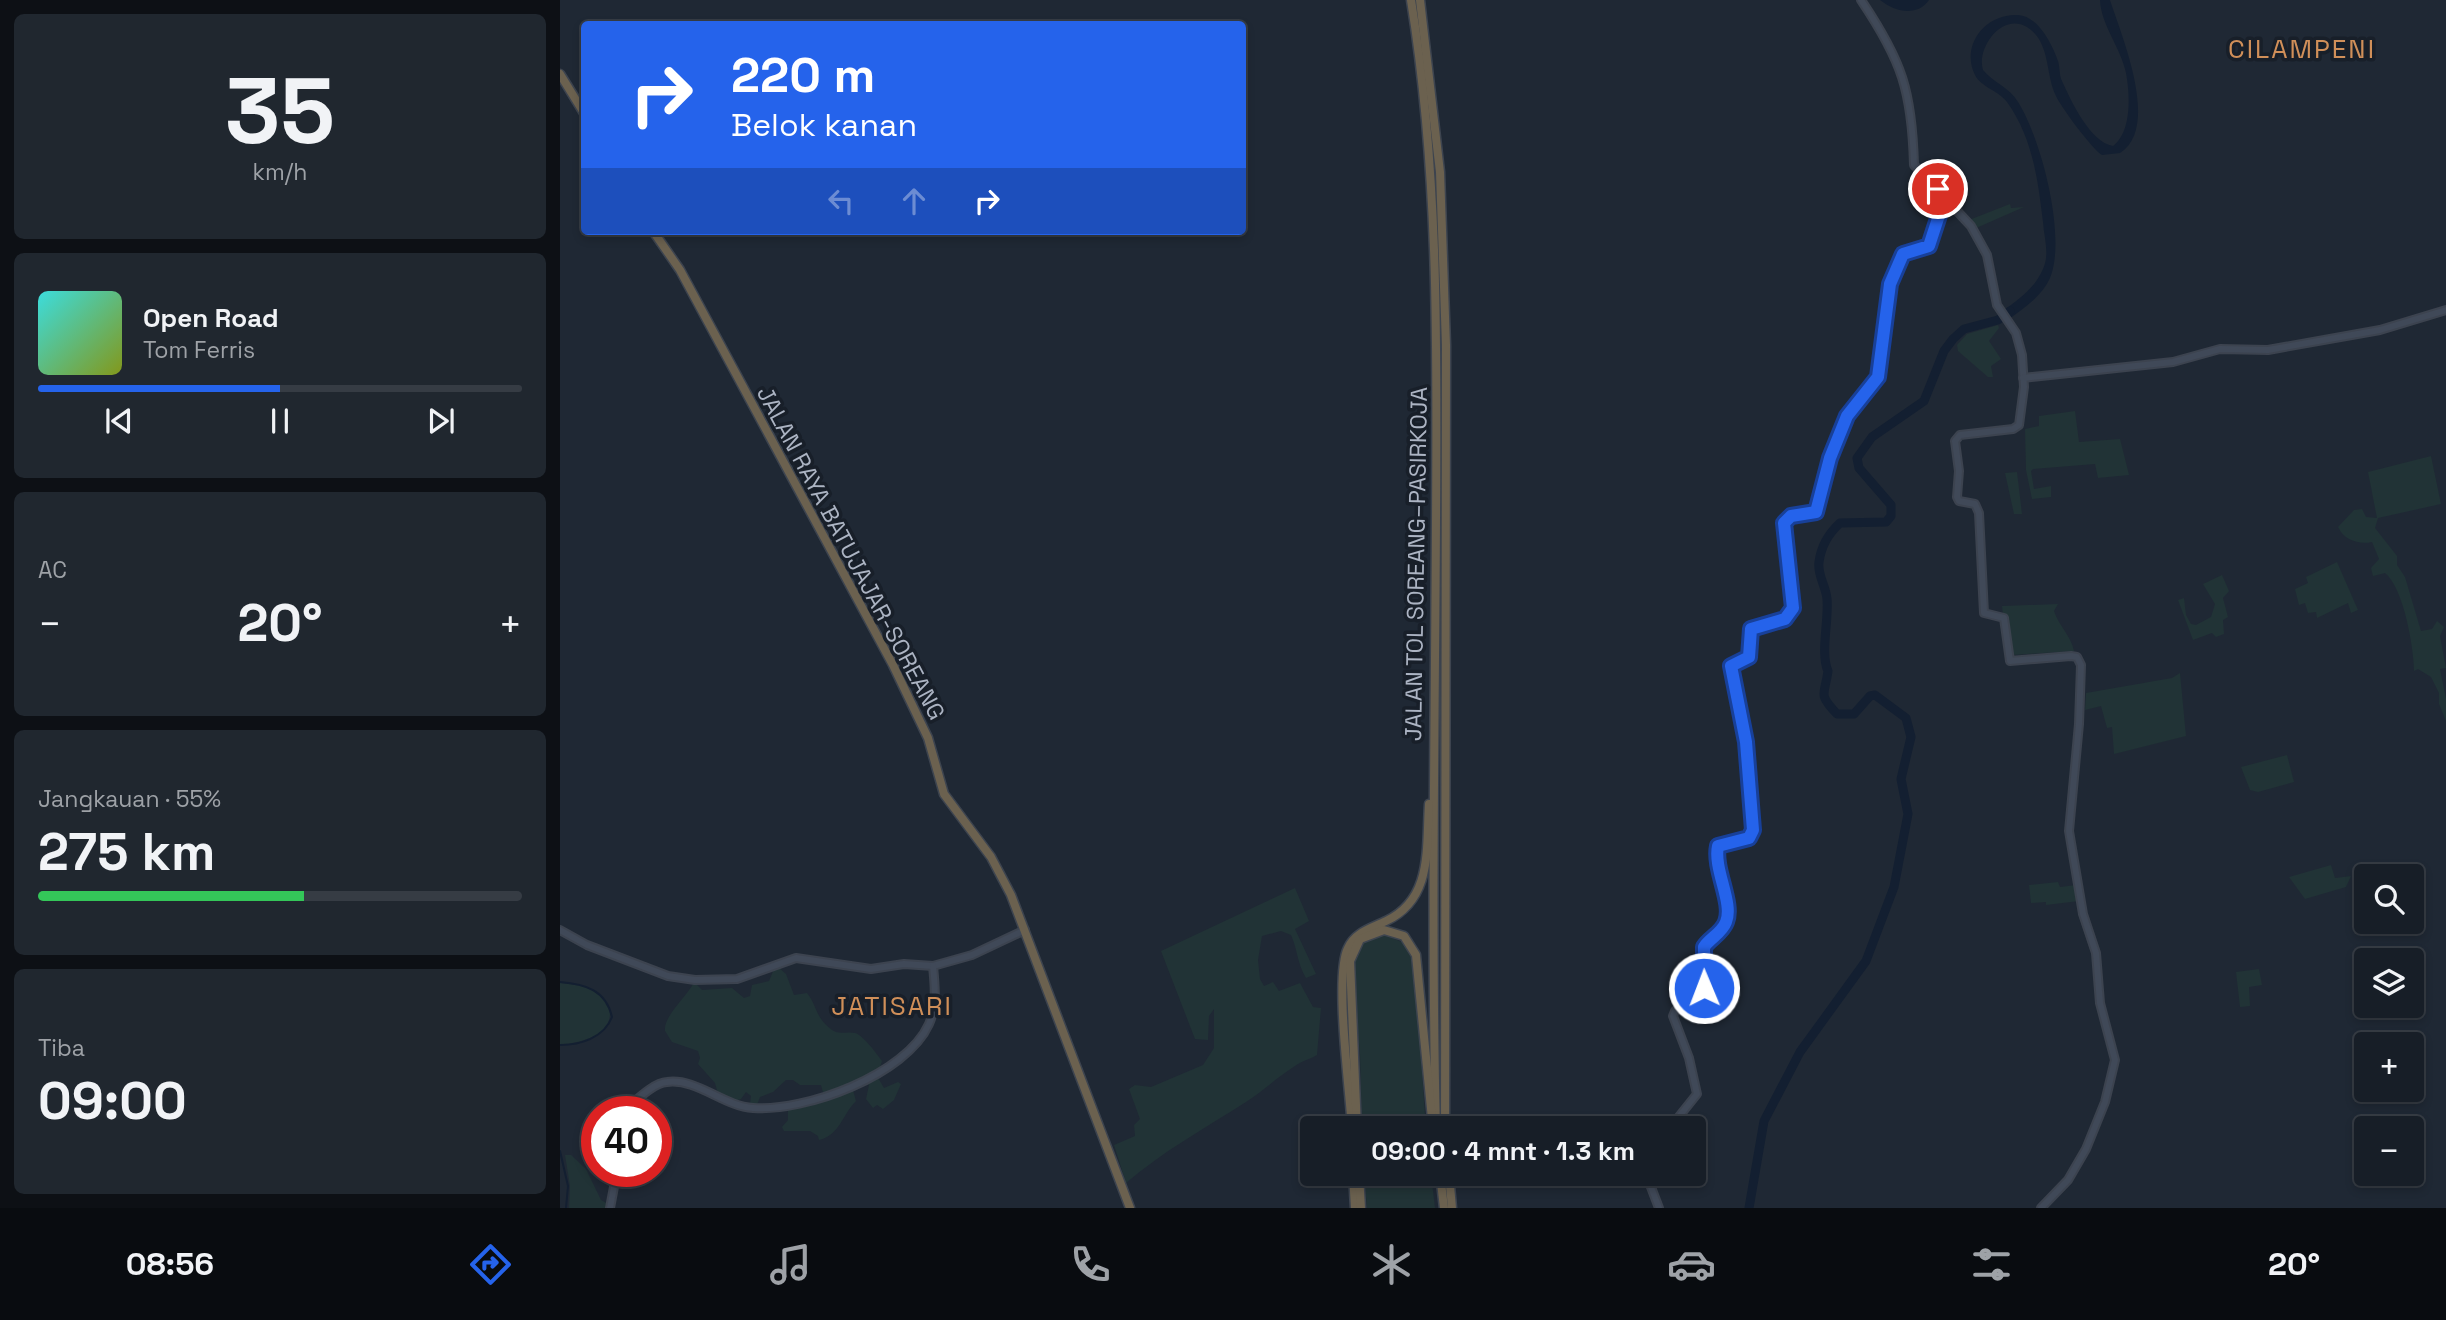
<!DOCTYPE html>
<html lang="id">
<head>
<meta charset="utf-8">
<style>
	body { margin:0; font-family:"Space Grotesk",sans-serif; background:#20272f; color:#f1f3f6; height:100vh; display:flex; flex-direction:column; font-size:26px; white-space:nowrap }
	* { box-sizing:border-box; margin:0 }
	p { font-size:23px; color:#9ea2a7 }
	.icon { flex:none; width:38px; height:38px; fill:none; stroke:currentColor; stroke-width:2; stroke-linecap:round; stroke-linejoin:round }
	.map { position:relative; flex:1; overflow:hidden }
	.panel { display:flex; flex-direction:column; gap:14px; padding:14px; background:#0d1015; width:560px }
	.panel>* { flex:none }
	.guide { position:absolute; left:21px; top:21px; width:665px; height:214px; border-radius:7px; box-shadow:0 4px 10px #0003,0 0 0 2px #363c44; background:#2563eb; color:#fff; overflow:hidden }
	.tools { position:absolute; left:1794px; top:864px; display:grid; gap:14px }
	.tools a { display:grid; place-items:center; width:70px; height:70px; border-radius:7px; background:#171e27; box-shadow:0 4px 10px #0003,0 0 0 2px #363c44; font-size:35px }
	.speed { position:absolute; left:21px; top:1096px; display:flex; gap:14px; font-size:35px; font-weight:700; text-align:center }
	.speed>* { display:grid; place-content:center; width:91px; height:91px; border-radius:50%; background:#171e27; box-shadow:0 4px 10px #0003,0 0 0 2px #363c44; line-height:1 }
	.speed .limit { border:10px solid #d22; background:#fff; color:#111 }
	.pin { position:absolute; display:grid; place-items:center; width:60px; height:60px; color:#fff; margin:-30px; border:4px solid #fff; border-radius:50%; box-shadow:0 2px 7px #0007 }
	.me { position:absolute; width:77px; margin:-38px; rotate:359deg; stroke-linejoin:round; filter:drop-shadow(0 0 5px #0008) }
	.turn { display:flex; align-items:center; gap:24px; height:147px; padding:0 35px; font-size:32px }
	.turn .icon { width:91px; height:91px; stroke-width:2.5 }
	.turn b { display:block; font-size:49px; line-height:60px }
	.lanes { display:flex; align-items:center; height:66px; padding:0 35px; background:#0003; justify-content:center; gap:35px; direction:ltr }
	.lanes .off { opacity:.35 }
	.big { font-size:52px; font-weight:700; line-height:1.1 }
	.panel .widget { flex:1; display:flex; flex-direction:column; justify-content:center; gap:10px; min-width:0; padding:0 24px; border-radius:10px; background:#20272f }
	.panel .dial { align-items:center; gap:0 }
	.dial b { font-size:91px; line-height:1 }
	.song { display:flex; align-items:center; gap:21px }
	.cover { width:84px; height:84px; border-radius:10px; background:linear-gradient(135deg,hsl(180 70% 55%),hsl(70 70% 35%)) }
	.played { height:7px; border-radius:4px; background:linear-gradient(90deg,#2563eb 50%,#363c44 50%) }
	.keys { display:flex; justify-content:space-around; direction:ltr }
	.heat { display:flex; justify-content:space-between; align-items:center; font-size:38px; direction:ltr }
	.charge { height:10px; border-radius:5px; background:linear-gradient(90deg,#34c759 55%,#363c44 0) }
	.trip { position:absolute; left:740px; top:1116px; width:406px; height:70px; border-radius:7px; background:#171e27; box-shadow:0 4px 10px #0003,0 0 0 2px #363c44; font-weight:700; line-height:70px; text-align:center }
	.tabs { display:flex; height:112px; justify-content:space-around; align-items:center; background:#090c10; color:#9ea2a7 }
	.tabs .icon { width:49px; height:49px }
	.tabs .selected { color:#2563eb }
	.tabs b { font-size:32px; color:#f1f3f6 }
	main { display:flex; flex:1; min-height:0 }
	.map>svg:first-child { display:block }
	.green { fill:#213336 }
	.water { fill:#131f31 }
	.lines { fill:none; stroke-linecap:round; stroke-linejoin:round }
	.stream { stroke:#131f31; stroke-width:2 }
	.river { stroke:#131f31; stroke-width:9 }
	.secondary-casing { stroke:#3c434f; stroke-width:10 }
	.highway-casing { stroke:#3d444f; stroke-width:11 }
	.secondary { stroke:#404958; stroke-width:6 }
	.highway { stroke:#6b614f; stroke-width:8 }
	.route-casing { stroke:#184099; stroke-width:18 }
	.route { stroke:#2563eb; stroke-width:12 }
	.labels { text-anchor:middle; stroke-width:7; stroke-linejoin:round; paint-order:stroke }
	.street-label { font-size:23px; fill:#acb4c3; stroke:#181f29 }
	.quarter-label { font-size:26px; letter-spacing:2px; fill:#d08f59; stroke:#181f29 }
</style>
</head>
<body>
<main>
<section class="panel">
<div class="widget dial"><b>35</b><p>km/h</p></div>
<div class="widget">
<div class="song"><i class="cover"></i><div><b>Open Road</b><p>Tom Ferris</p></div></div>
<div class="played"></div>
<div class="keys"><svg class="icon" aria-label="previous" viewBox="0 0 24 24"><path d="M18 5L8 12l10 7zM5 5v14"/></svg><svg class="icon" aria-label="pause" viewBox="0 0 24 24"><path d="M8 5v14M16 5v14"/></svg><svg class="icon" aria-label="next" viewBox="0 0 24 24"><path d="M6 5l10 7-10 7zM19 5v14"/></svg></div>
</div>
<div class="widget"><p>AC</p>
<div class="heat"><a>−</a><b class="big">20°</b><a>+</a></div>
</div>
<div class="widget"><p>Jangkauan · 55%</p><b class="big">275 km</b><div class="charge"></div></div>
<div class="widget"><p>Tiba</p><b class="big">09:00</b></div>
</section>
<div class="map">
<svg width="1886" height="1208" viewBox="0 0 1886 1208">
	<rect width="100%" height="100%" fill="#1f2834"/>
	<g class="green">
		<polygon points="1450,204 1451,208 1464,207 1414,229 1409,220"/>
		<polygon points="1438,325 1439,328 1429,341 1441,359 1431,366 1433,377 1428,377 1398,351 1397,345 1407,334"/>
		<polygon points="1515,411 1519,442 1560,439 1569,475 1538,478 1535,464 1473,469 1471,471 1474,489 1491,486 1491,497 1472,499 1466,470 1465,429 1479,426 1479,416"/>
		<path d="M1871,456L1881,504L1818,518L1815,528L1837,556V565L1845,577L1861,631L1872,629L1877,621L1884,627L1880,636L1886,668L1880,669L1886,699V721L1879,704V693L1871,677L1858,669L1854,671C1854,650 1844,588 1825,573L1813,576L1811,568L1819,559L1812,542C1799,545 1784,540 1778,527L1794,510L1802,509L1806,517L1817,518L1808,472Z"/>
		<polygon points="1457,472 1462,514 1454,514 1445,473"/>
		<polygon points="1777,562 1798,610 1791,613 1788,603 1757,618 1756,612 1748,613 1745,603 1739,605 1735,589 1748,583 1746,577"/>
		<polygon points="1662,575 1669,591 1663,598 1668,617 1663,620 1664,634 1656,637 1652,633 1633,640 1618,600 1624,598 1626,615 1631,624 1636,625 1651,617 1655,604 1643,584"/>
		<path d="M1498,604L1494,611C1499,626 1511,636 1514,651L1452,655L1448,621L1443,615L1442,606Z"/>
		<polygon points="1620,673 1626,736 1554,754 1552,727 1547,728 1541,706 1525,710 1526,693 1612,678"/>
		<polygon points="1727,755 1734,782 1698,792 1690,790 1681,767"/>
		<polygon points="1771,865 1775,878 1791,876 1786,887 1745,899 1729,877"/>
		<polygon points="1498,882 1500,887 1516,885 1519,901 1486,905 1486,902 1471,903 1469,885"/>
		<path d="M735,888L749,921L735,929L756,974L746,978C737,963 738,951 731,935L721,931L702,936L698,960L700,979L704,986L713,982L719,991L740,983L753,1007L761,1008L757,1055C751,1059 744,1060 738,1064C720,1075 704,1090 686,1102C645,1128 602,1152 566,1183L554,1145L575,1136L574,1125L580,1119L569,1089L575,1085L591,1087L643,1065L654,1048V1009L649,1016L648,1040L635,1039L601,951Z"/>
		<polygon points="824,934 846,944 854,958 866,1129 802,1129 800,1054 792,967 801,944"/>
		<path d="M218,967L226,974L234,995L247,993C258,1007 254,1016 272,1030C279,1035 287,1031 295,1033C303,1035 317,1054 322,1061L317,1076L324,1088L338,1082L341,1084L334,1100L323,1109L317,1105L313,1108L306,1099L309,1085L305,1079L291,1083L296,1101C282,1115 280,1135 259,1140L258,1136L250,1131H224L222,1127L228,1120V1108L251,1106L265,1100L261,1085H240L233,1080H226L213,1092L200,1097L197,1105L190,1104L191,1096L186,1092L181,1099L175,1101L158,1094L155,1083L138,1064L140,1058L138,1051L112,1042L105,1031C103,1016 127,997 134,982L142,990L172,988L184,998L190,996L192,985L209,981L214,969Z"/>
		<polygon points="1699,969 1702,985 1689,987 1690,1006 1680,1007 1676,972"/>
		<path d="M0,983C23,985 42,989 50,1013C50,1036 18,1044 0,1044Z"/>
		<polygon points="5,1155 11,1155 26,1169 41,1200 48,1204 46,1208 9,1208 10,1186"/>
		<polygon points="804,1174 871,1174 875,1208 807,1208"/>
	</g>
	<g class="water">
		<path d="M1320,0H1369C1357,17 1335,12 1320,0Z"/>
		<path d="M1540,0H1550C1561,35 1601,127 1560,153L1542,155C1532,149 1501,107 1496,96C1485,74 1491,42 1467,27C1442,12 1416,48 1423,70C1434,83 1449,87 1458,102C1481,138 1507,237 1490,278C1482,296 1464,308 1449,319L1443,311C1459,299 1475,288 1483,269C1490,254 1484,238 1483,222C1478,181 1473,138 1447,102C1439,91 1421,87 1415,75C1400,45 1426,13 1458,15C1478,16 1492,44 1498,61C1500,67 1499,75 1502,81C1511,101 1530,142 1553,146C1572,132 1570,94 1566,73C1561,48 1541,25 1540,0Z"/>
	</g>
	<g class="lines">
		<g class="stream">
			<path d="M0,982C25,984 46,990 52,1017C44,1038 20,1045 0,1045"/>
			<polyline points="0,1151 8,1186 6,1208"/>
		</g>
		<path class="river" d="M1189,1208L1204,1121L1240,1052L1306,961L1334,887L1348,814L1341,779L1351,737L1346,718L1315,695L1310,696L1294,714H1277C1257,693 1265,695 1268,671C1260,653 1269,621 1267,599C1266,586 1257,575 1259,562C1261,547 1269,533 1280,523L1326,522L1331,516V505L1299,468L1297,458L1312,437L1364,401L1384,351L1393,339L1404,329L1438,320L1450,311"/>
		<g class="secondary-casing">
			<g id="secondary">
				<path d="M1301,0C1342,61 1352,91 1354,165L1411,226L1427,255L1437,305L1456,333L1462,355L1464,387L1459,425L1453,429L1400,435L1395,441L1399,471L1397,497L1399,501L1415,504L1419,513L1424,613L1444,618L1450,661L1511,656L1517,657L1521,665L1519,724L1509,831L1523,914L1536,953L1540,1003L1555,1060L1545,1102L1526,1149L1508,1180L1481,1208"/>
				<polyline points="1463,378 1613,362 1660,349 1708,350 1820,330 1886,310"/>
				<polyline points="0,930 27,945 108,976 135,980 177,979 236,958 311,969 344,964 373,966 412,955 465,930"/>
				<path d="M63,1111C74,1103 92,1083 107,1082C137,1078 163,1106 193,1108C245,1112 346,1075 369,1024C377,1006 375,986 373,966"/>
				<path d="M1099,1129L1117,1119L1137,1094L1129,1058L1113,1016L1115,1011L1144,988V947C1149,939 1158,935 1164,927C1176,909 1153,869 1158,846L1189,838L1193,834L1186,742L1171,666L1189,657L1191,629L1225,619L1233,608L1224,523L1231,516L1256,512L1271,458L1287,417L1318,377L1330,284L1336,266L1344,254L1369,246L1385,197"/>
				<polyline points="1086,1174 1099,1208"/>
				<polyline points="50,1208 57,1171"/>
			</g>
		</g>
		<g class="highway-casing">
			<g id="highway">
				<path d="M851,0C879,173 877,347 876,521C875,724 871,926 876,1129"/>
				<polyline points="860,0 880,172 886,345 885,1129"/>
				<polyline points="0,74 24,113"/>
				<polyline points="93,231 120,270 333,665 368,738 384,794 431,857 451,895 570,1208"/>
				<path d="M792,1129C790,1092 774,975 788,948C795,932 812,928 826,921C873,899 866,848 869,804"/>
				<polyline points="797,1129 790,961 800,939 824,930 844,936 856,955 873,1129"/>
				<polyline points="793,1174 795,1208"/>
				<polyline points="799,1174 801,1208"/>
				<polyline points="880,1174 884,1208"/>
				<polyline points="889,1174 892,1208"/>
			</g>
		</g>
		<use href="#secondary" class="secondary"/>
		<use href="#highway" class="highway"/>
	</g>
	<g class="lines">
		<g class="route-casing">
			<path id="route" d="M1144,988V947C1150,938 1162,933 1166,922C1174,903 1153,869 1158,846L1189,838L1193,830L1186,742L1171,666L1189,657L1191,629L1225,619L1233,608L1224,523L1231,516L1256,512L1270,458L1287,416L1318,377L1330,284L1343,254L1369,246L1385,197L1378,189"/>
		</g>
		<use href="#route" class="route"/>
	</g>
	<g class="labels">
		<g class="street-label">
			<text transform="translate(291 553) rotate(62)" y="8">JALAN RAYA BATUJAJAR-SOREANG</text>
			<text transform="translate(856 564) rotate(-89)" y="8">JALAN TOL SOREANG–PASIRKOJA</text>
		</g>
		<g class="quarter-label">
			<text x="1742" y="58">CILAMPENI</text>
			<text x="332" y="1015">JATISARI</text>
		</g>
	</g>
</svg>
<div class="tools">
<a><svg class="icon" aria-label="search" viewBox="0 0 24 24"><circle cx="10" cy="10" r="6"/><path d="M15 15l6 6"/></svg></a>
<a><svg class="icon" aria-label="layers" viewBox="0 0 24 24"><path d="M12 4l9 5-9 5-9-5zM3 14l9 5 9-5"/></svg></a>
<a>+</a>
<a>−</a>
</div>
<div class="speed"><div class="limit">40</div></div>
<div class="pin" style="left:1378px;top:189px;background:#d93025"><svg class="icon" aria-label="arrive" viewBox="0 0 24 24"><path d="M6 21V4h12l-3 4 3 4H6"/></svg></div>
<svg class="me" style="left:1144px;top:988px" viewBox="-20 -20 40 40"><circle r="17" fill="#2563eb" stroke="#fff" stroke-width="3"/><path d="M0-11L8 9 0 5-8 9z" fill="#fff"/></svg>
<div class="trip">09:00 · 4 mnt · 1.3 km</div>
<div class="guide">
<div class="turn"><svg class="icon" aria-label="right" viewBox="0 0 24 24"><path d="M7 20v-9h11M14 6l5 5-5 5"/></svg><div><b>220 m</b>Belok kanan</div></div>
<div class="lanes"><svg class="icon off" aria-label="left" viewBox="0 0 24 24"><path d="M17 20v-9H6M10 6l-5 5 5 5"/></svg><svg class="icon off" aria-label="ahead" viewBox="0 0 24 24"><path d="M12 20V5M6 11l6-6 6 6"/></svg><svg class="icon" aria-label="right" viewBox="0 0 24 24"><path d="M7 20v-9h11M14 6l5 5-5 5"/></svg></div>
</div>
</div>
</main>
<nav class="tabs">
<b>08:56</b>
<svg class="icon selected" aria-label="directions" viewBox="0 0 24 24"><path d="M12 3l9 9-9 9-9-9zM9 14v-3h6M13 9l2 2-2 2"/></svg>
<svg class="icon" aria-label="music" viewBox="0 0 24 24"><path d="M9 18V5l10-2v13"/><circle cx="6" cy="18" r="3"/><circle cx="16" cy="16" r="3"/></svg>
<svg class="icon" aria-label="phone" viewBox="0 0 24 24"><path d="M5 4h4l2 5-3 2q2 4 5 5l2-3 5 2v4C11 20 4 13 5 4z"/></svg>
<svg class="icon" aria-label="climate" viewBox="0 0 24 24"><path d="M12 3v18M4 7l16 10M4 17L20 7"/></svg>
<svg class="icon" aria-label="car" viewBox="0 0 24 24"><path d="M5 17H2v-5l4-1 3-4h7l3 4 3 1v5h-3M9 17h6M6 11h13"/><circle cx="7" cy="17" r="2"/><circle cx="17" cy="17" r="2"/></svg>
<svg class="icon" aria-label="filters" viewBox="0 0 24 24"><path d="M4 7h16M4 17h16"/><circle cx="9" cy="7" r="2"/><circle cx="15" cy="17" r="2"/></svg>
<b>20°</b>
</nav>
</body>
</html>
